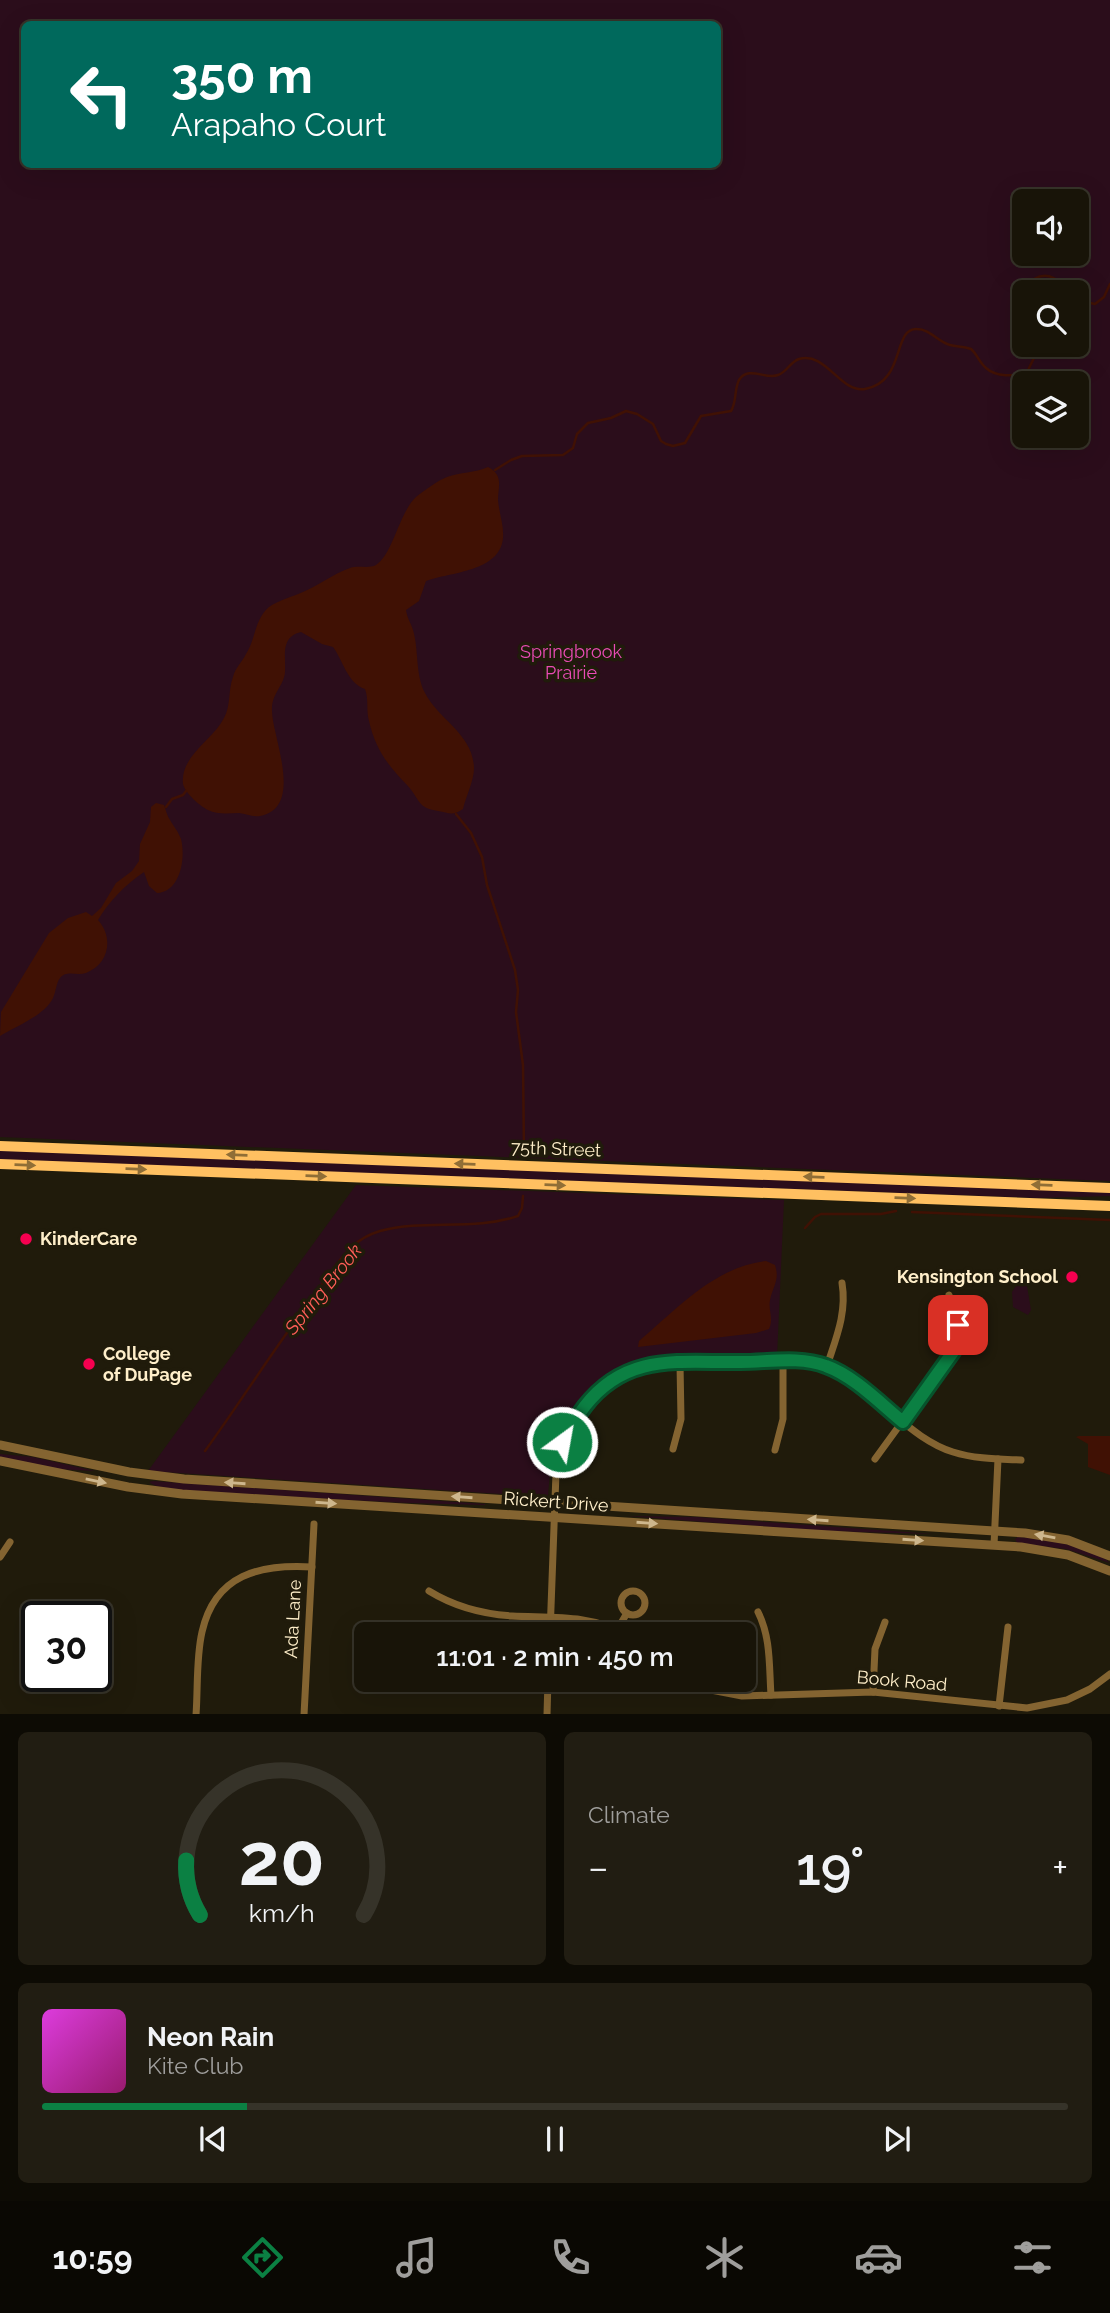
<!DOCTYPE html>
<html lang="en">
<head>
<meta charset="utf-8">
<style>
	body { margin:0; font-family:Raleway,sans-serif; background:#211d12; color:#f1f3f6; height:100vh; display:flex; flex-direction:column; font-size:26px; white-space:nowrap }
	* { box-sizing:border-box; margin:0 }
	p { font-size:23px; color:#9f9e9c }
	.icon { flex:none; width:38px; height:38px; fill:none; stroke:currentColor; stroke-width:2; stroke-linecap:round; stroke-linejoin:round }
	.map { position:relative; height:1714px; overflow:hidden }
	.panel { display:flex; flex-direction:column; gap:18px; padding:18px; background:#0d0b04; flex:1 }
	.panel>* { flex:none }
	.banner { position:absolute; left:21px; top:21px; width:700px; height:147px; border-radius:10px; box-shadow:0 7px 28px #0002,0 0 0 2px #363329; background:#00695c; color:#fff; overflow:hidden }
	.buttons { position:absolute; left:1012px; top:189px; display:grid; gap:14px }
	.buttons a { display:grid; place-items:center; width:77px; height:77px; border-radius:10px; background:#181408; box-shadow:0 7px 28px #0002,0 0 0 2px #363329; font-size:35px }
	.speed { position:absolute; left:21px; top:1601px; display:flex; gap:14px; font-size:35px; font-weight:700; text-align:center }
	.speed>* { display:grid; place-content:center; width:91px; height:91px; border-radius:50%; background:#181408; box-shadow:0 7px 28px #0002,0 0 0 2px #363329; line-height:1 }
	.speed .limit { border:4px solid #111; border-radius:10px; background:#fff; color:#111 }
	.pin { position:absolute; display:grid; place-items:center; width:60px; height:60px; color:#fff; margin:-30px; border-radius:14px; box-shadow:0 4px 10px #0006 }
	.me { position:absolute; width:77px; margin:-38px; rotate:32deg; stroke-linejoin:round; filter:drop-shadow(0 0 5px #0008) }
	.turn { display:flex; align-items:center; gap:24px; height:147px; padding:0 35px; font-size:32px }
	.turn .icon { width:91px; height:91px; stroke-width:2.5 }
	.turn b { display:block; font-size:49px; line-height:60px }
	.big { font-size:52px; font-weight:600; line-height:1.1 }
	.panel .widget { flex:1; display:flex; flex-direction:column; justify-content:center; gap:10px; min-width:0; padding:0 24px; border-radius:10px; background:#211d12 }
	.panel .dial { align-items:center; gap:0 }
	.dial svg { height:182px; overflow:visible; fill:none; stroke:#363329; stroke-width:7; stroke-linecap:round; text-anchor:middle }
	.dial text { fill:#f1f3f6; stroke:none }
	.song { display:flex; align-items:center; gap:21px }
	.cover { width:84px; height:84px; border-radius:10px; background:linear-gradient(135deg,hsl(300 70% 55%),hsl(320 70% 35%)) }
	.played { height:7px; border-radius:4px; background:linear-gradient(90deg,#0b8043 20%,#363329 20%) }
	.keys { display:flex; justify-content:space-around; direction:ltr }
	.heat { display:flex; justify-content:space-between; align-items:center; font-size:38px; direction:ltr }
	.panel .tiles { flex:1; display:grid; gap:18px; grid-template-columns:1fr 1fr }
	.widget:last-child { grid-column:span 2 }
	.trip { position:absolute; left:354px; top:1622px; width:402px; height:70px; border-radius:10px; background:#181408; box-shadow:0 7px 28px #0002,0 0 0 2px #363329; font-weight:600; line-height:70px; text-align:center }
	.menu { display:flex; height:112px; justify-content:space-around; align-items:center; background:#0a0803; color:#9f9e9c }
	.menu .icon { width:49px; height:49px }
	.menu .selected { color:#0b8043 }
	.menu b { font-size:32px; color:#f1f3f6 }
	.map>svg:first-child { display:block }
	.green { fill:#2b0d1b; fill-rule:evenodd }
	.water { fill:#401104 }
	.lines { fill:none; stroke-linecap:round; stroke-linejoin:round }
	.stream { stroke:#401104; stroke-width:2.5 }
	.minor { stroke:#846431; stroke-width:7 }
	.tertiary { stroke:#846431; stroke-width:9 }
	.secondary { stroke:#ffc061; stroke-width:10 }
	.oneway { fill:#906e36 }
	.oneway2 { fill:#ceb78d }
	.route-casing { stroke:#07532c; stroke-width:18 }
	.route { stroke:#0b8043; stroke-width:12 }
	.poi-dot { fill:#f50050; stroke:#201b0b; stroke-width:2.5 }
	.labels { text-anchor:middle; stroke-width:7; stroke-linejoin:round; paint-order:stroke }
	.park-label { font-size:18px; fill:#ea4bb6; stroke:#201b0b }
	.street-label { font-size:18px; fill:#ffefca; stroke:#201b0b }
	.poi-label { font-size:18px; font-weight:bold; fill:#ffefca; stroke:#201b0b; text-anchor:start }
	.water-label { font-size:19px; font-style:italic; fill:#ff5e58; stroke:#201b0b }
</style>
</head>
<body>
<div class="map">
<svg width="1110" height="1715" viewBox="0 0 1110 1715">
	<rect width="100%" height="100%" fill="#201b0b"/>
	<g class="green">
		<path d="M0,0H1110V1181L0,1137ZM24,24H718V164H24ZM1024,201H1076V254H1024ZM1024,292H1076V345H1024ZM1024,383H1076V436H1024Z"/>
		<polygon points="0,1150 1110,1192 1110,1196 1037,1198 0,1160"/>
		<path d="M356,1185L784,1200L777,1357C736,1358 652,1353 618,1371C603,1379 594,1392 583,1404C556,1436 551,1455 548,1497L148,1471Z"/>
		<polygon points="1016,1286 1027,1286 1031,1310 1028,1315 1013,1307 1012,1292"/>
		<polygon points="0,1454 33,1457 95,1471 55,1469 0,1457"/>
		<path d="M153,1481L485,1504V1505C404,1504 324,1499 244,1494C224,1493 162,1493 149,1482Z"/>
		<polygon points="627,1516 697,1517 934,1534 821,1531"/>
		<path d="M1018,1537C1043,1539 1093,1546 1110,1563L1066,1549L1017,1543L1015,1539Z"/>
	</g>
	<g class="water">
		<path d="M488,467C504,475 498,487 498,500C499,513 504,525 503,538C500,572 450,572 426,581L419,601L406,610C407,618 411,623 413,630C419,650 415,674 425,693C439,720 473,734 474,768C474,781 466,796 463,809C453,816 449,813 438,811C417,808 420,799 407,785C388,766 375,748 369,721C366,710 369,700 365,689C347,683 343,660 333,647L322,644L301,632C280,637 286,656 285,672C284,686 271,694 272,711C272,736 305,808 260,816C254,817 246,814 239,813C229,813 218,815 208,810C200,806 185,793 183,784C180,756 213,740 224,718C231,706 228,690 233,677C235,668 242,662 246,654C256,639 254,620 269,607C279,600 292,597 303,592C319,585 333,574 350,568C358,565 369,569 376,565C393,554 399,513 416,497C425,490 437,481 447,477C460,472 475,473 488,467Z"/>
		<path d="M156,803L164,805C166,810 167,816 170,820C174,827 178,831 181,839C186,859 180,892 157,893L149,886L144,872C126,884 109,901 98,920C114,938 109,964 86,973C77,976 66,970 60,978C56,983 56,992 53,998C44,1016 16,1026 0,1036L1,1012L49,933L68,918L86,912L92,916L101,908L116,883L132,871L139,861L140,844L150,822L151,807Z"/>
		<path d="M766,1261L775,1265C780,1280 773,1286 770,1300C768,1311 774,1318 769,1329L756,1333L638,1347L639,1341C677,1309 714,1267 766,1261Z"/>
		<polygon points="1079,1436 1110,1436 1110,1475 1088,1467 1088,1444 1076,1437"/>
	</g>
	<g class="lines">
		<g class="stream">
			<path d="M1028,292L1034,279C1049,270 1060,281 1069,292"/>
			<polyline points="1076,300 1095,304 1104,297 1110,284"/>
			<path d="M495,470L511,460L522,456L563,455L573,448L577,434L588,423L611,418L626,411L637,414L653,424L661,441L666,444L673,446L685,443L701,416L731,411C737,401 734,390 739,380C748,365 766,380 778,375C787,372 790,362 799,359C826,351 840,393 865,389C906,382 892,328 917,329C930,329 938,342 950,345C957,347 963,346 971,349C977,354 979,362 986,368C996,377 1014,377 1027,372L1034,358V345"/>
			<polyline points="166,807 172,799 183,795 186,791"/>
			<polyline points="456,814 471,833 482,857 487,885 515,970 518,990 516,1012 523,1065 524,1152"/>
			<polyline points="912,1212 1110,1220"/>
			<polyline points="805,1228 815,1217 821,1214 881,1214 896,1211"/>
			<path d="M205,1451C242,1400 275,1347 313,1297C325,1280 337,1261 352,1247C360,1239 370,1234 380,1231C425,1219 474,1231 518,1216L522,1208L523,1196"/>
		</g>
		<g class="minor">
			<path d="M827,1366C836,1338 847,1313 842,1283"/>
			<polyline points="673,1449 681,1419 680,1364"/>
			<polyline points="775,1450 783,1419 783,1361"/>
			<polyline points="875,1459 953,1352 958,1325 949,1295"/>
			<polyline points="994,1545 998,1459"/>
			<polyline points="0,1557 10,1542"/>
			<circle cx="633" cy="1603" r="12"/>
			<path d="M429,1591C455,1607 482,1614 512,1616C551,1618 590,1614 625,1634"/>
			<path d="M758,1612C771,1638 769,1666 771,1695"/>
			<polyline points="617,1630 627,1613"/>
			<path d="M550,1634L556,1473C559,1446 568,1428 585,1406C627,1353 675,1364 736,1362C764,1362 798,1356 826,1366C844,1372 859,1387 874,1399C898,1417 923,1443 953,1452C975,1459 999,1459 1021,1460"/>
			<polyline points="687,1680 711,1690 742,1696 873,1692 1027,1708 1067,1700 1090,1689 1110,1674"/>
			<polyline points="637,1685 641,1680"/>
			<polyline points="873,1692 875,1649 885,1622"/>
			<polyline points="999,1706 1008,1627"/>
			<path d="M196,1715C198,1688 196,1658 202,1632C215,1574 260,1564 312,1567"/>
			<polyline points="304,1715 314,1524"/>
			<polyline points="547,1715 548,1680"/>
		</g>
		<g class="tertiary">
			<polyline points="0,1445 129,1472 184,1479 1025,1533 1068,1540 1110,1556"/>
			<polyline points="0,1461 128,1487 182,1494 1021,1547 1068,1555 1110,1571"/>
		</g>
		<g class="secondary">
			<polyline points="0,1146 1110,1188"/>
			<polyline points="0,1164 1110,1206"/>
		</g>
	</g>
	<defs><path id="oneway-solid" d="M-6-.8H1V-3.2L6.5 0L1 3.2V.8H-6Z" transform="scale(1.75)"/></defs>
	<g class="oneway">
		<use href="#oneway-solid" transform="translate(237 1155) rotate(-178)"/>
		<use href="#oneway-solid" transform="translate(465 1164) rotate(-178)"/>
		<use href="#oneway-solid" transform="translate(25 1165) rotate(2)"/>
		<use href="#oneway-solid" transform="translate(136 1169) rotate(2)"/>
		<use href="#oneway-solid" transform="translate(316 1176) rotate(2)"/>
		<use href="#oneway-solid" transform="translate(814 1177) rotate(-178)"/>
		<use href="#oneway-solid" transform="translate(555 1185) rotate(2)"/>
		<use href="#oneway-solid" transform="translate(1042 1185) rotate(-178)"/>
		<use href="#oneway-solid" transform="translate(905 1198) rotate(2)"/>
	</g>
	<g class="oneway2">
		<use href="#oneway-solid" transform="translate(96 1481) rotate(11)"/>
		<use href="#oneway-solid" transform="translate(235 1483) rotate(-176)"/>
		<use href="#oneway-solid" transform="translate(462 1497) rotate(-176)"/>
		<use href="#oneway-solid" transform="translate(326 1503) rotate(4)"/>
		<use href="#oneway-solid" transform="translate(818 1520) rotate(-176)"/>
		<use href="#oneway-solid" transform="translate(647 1523) rotate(4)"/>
		<use href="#oneway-solid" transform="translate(1045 1536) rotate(-170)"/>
		<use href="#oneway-solid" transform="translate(913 1540) rotate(4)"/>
	</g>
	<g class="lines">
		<g class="route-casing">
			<path id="route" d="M562,1442C568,1429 576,1418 585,1406C627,1352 680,1363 741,1362C768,1362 800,1356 826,1366C854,1376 880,1403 903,1422L953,1352L958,1325"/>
		</g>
		<use href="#route" class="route"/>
	</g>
	<g class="poi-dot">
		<circle cx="26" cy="1239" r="7"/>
		<circle cx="1072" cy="1277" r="7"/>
		<circle cx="89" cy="1364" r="7"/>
	</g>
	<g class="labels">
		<g class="park-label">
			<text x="571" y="658">Springbrook<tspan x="571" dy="21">Prairie</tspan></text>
		</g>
		<g class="street-label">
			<text transform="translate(556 1149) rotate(2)" y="6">75th Street</text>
			<text transform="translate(556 1502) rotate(4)" y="6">Rickert Drive</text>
			<text transform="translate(293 1619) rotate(-87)" y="6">Ada Lane</text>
			<text transform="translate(902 1681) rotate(5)" y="6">Book Road</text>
		</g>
		<g class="poi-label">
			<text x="40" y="1245">KinderCare</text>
			<text x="1058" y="1283" text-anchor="end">Kensington School</text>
			<text x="103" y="1360">College<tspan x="103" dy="21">of DuPage</tspan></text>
		</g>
		<g class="water-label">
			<text transform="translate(323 1289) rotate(-51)" y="7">Spring Brook</text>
		</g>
	</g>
</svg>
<div class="buttons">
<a><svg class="icon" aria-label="sound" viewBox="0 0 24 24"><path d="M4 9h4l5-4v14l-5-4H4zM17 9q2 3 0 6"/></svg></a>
<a><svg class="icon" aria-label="search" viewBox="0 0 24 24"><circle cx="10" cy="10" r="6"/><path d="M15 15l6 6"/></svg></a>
<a><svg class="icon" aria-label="layers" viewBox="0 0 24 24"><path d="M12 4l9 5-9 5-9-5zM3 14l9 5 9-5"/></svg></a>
</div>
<div class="speed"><div class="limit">30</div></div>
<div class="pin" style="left:958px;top:1325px;background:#d93025"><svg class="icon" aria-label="arrive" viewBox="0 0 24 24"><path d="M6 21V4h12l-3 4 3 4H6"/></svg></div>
<svg class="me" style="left:562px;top:1442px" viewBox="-20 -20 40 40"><circle r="17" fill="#0b8043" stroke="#fff" stroke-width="3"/><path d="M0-11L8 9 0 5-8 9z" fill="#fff"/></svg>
<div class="trip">11:01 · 2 min · 450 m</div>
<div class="banner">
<div class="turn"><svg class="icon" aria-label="left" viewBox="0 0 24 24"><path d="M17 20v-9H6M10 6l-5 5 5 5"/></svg><div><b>350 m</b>Arapaho Court</div></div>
</div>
</div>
<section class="panel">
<div class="tiles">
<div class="widget dial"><svg viewBox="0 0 100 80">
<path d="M14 69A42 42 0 1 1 86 69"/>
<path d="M14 69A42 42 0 0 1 8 45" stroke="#0b8043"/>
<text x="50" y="56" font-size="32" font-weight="700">20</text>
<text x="50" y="72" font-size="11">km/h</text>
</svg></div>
<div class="widget"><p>Climate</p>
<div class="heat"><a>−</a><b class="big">19°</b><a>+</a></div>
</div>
<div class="widget">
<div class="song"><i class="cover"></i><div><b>Neon Rain</b><p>Kite Club</p></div></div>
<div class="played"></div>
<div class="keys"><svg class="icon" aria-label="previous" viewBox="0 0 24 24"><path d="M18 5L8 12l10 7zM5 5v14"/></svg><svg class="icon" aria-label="pause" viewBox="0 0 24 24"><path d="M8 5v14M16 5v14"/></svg><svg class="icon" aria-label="next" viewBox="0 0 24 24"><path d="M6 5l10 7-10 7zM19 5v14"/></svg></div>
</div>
</div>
</section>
<nav class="menu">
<b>10:59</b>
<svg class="icon selected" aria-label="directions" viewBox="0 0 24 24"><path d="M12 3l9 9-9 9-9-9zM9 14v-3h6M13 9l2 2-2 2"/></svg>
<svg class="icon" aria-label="music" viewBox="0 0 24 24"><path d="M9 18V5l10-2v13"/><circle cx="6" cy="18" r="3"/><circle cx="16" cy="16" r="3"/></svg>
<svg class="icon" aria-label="phone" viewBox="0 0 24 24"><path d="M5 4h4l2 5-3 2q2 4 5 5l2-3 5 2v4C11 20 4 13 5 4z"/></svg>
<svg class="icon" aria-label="climate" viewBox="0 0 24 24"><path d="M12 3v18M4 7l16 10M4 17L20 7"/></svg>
<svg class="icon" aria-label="car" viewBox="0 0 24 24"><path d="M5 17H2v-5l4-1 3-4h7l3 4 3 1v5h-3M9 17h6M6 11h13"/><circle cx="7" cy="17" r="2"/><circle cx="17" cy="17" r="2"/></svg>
<svg class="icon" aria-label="filters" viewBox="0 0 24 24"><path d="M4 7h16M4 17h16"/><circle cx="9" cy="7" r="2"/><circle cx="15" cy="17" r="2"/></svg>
</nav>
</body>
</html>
